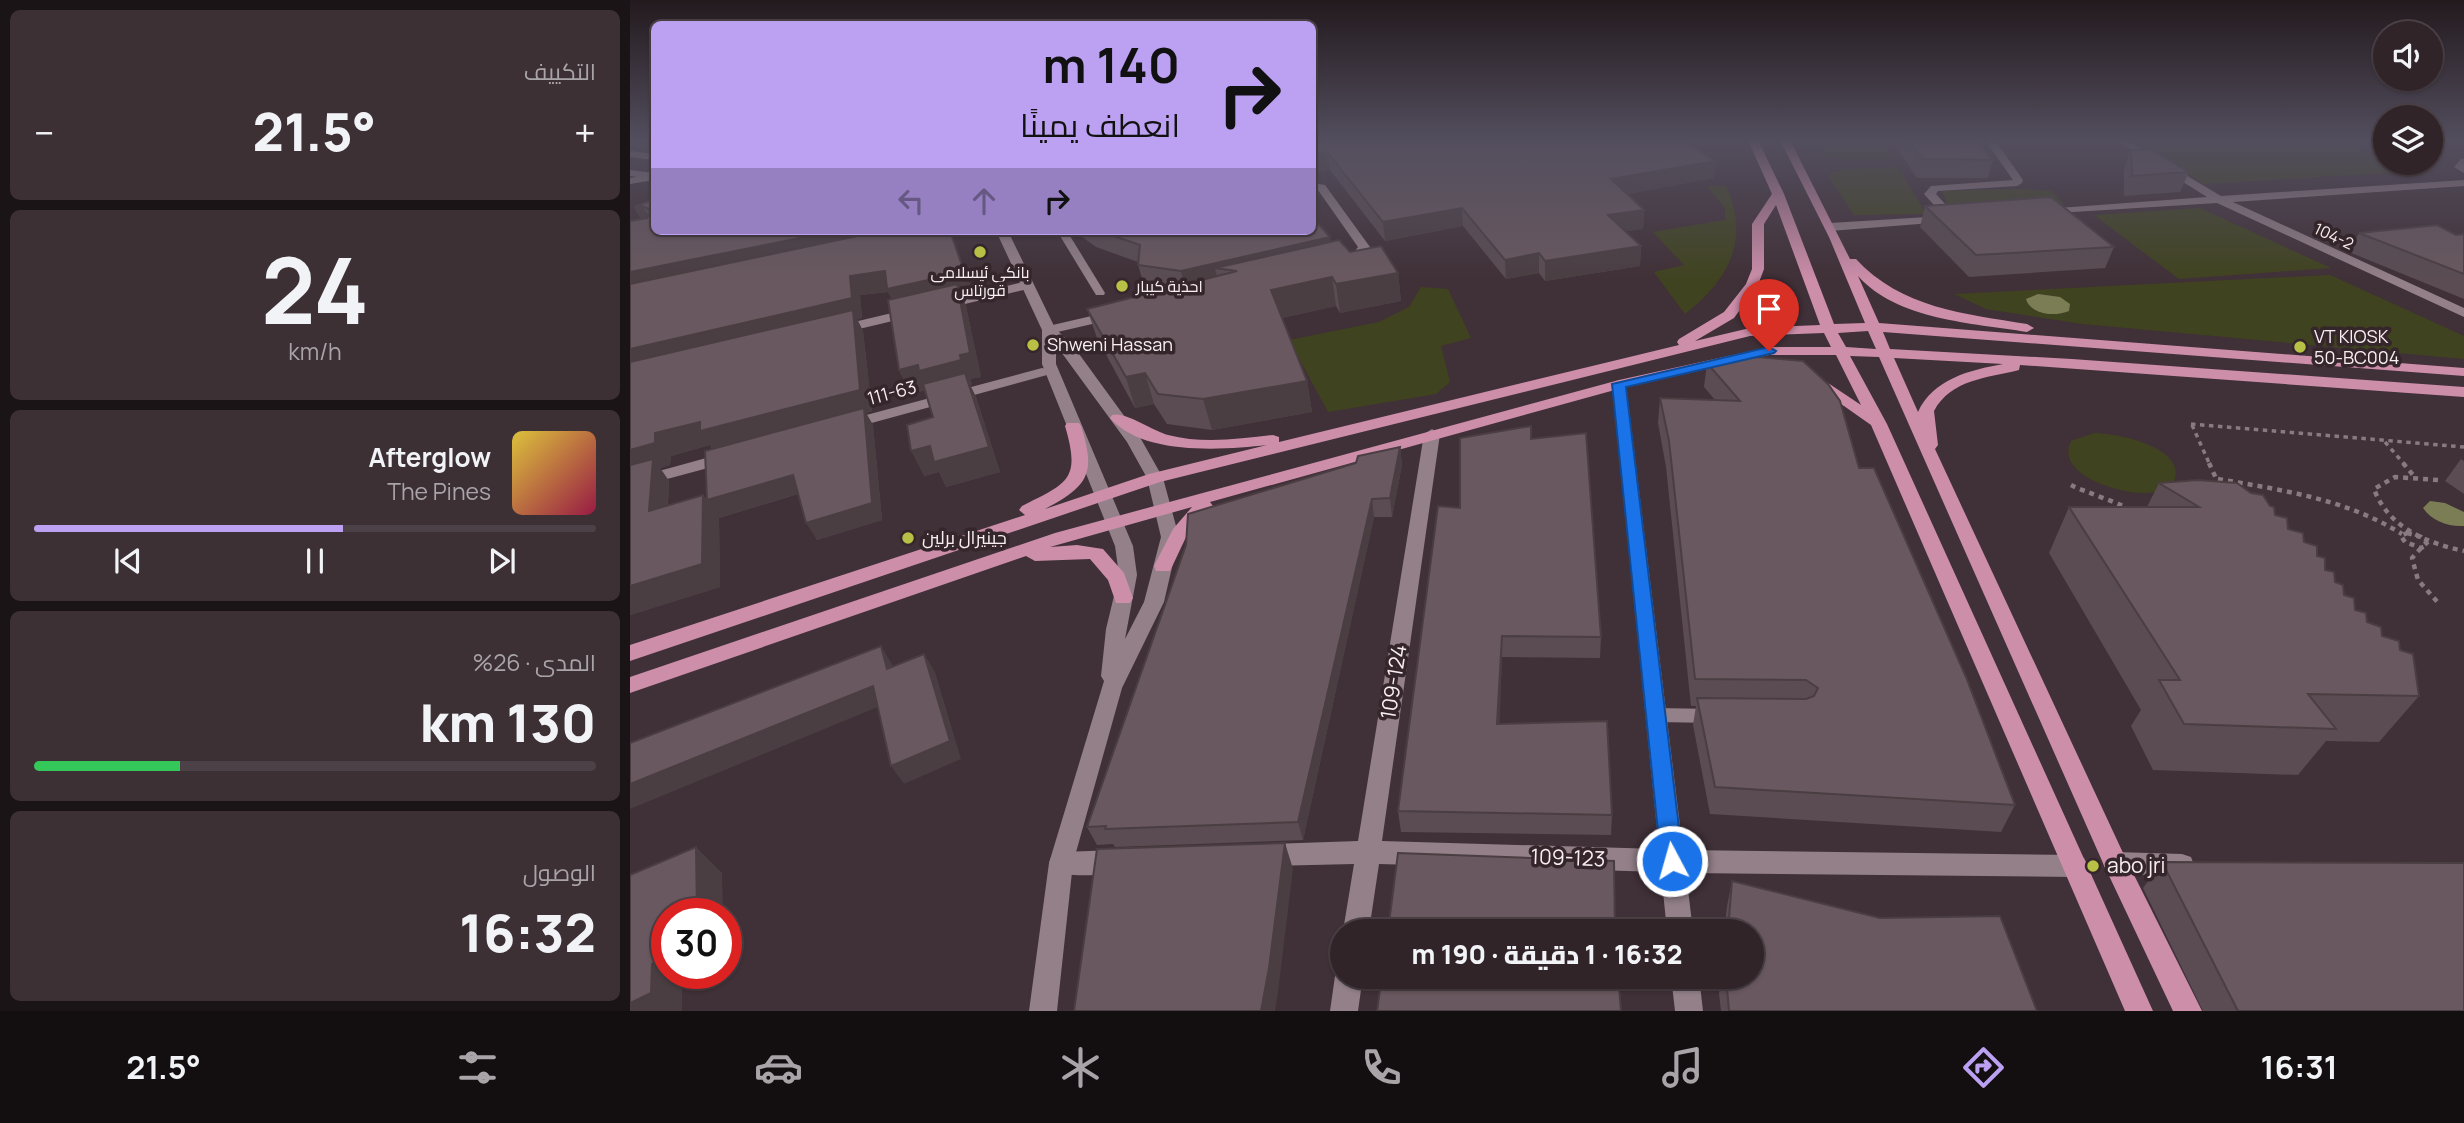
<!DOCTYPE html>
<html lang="ar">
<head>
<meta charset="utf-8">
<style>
	body { margin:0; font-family:Manrope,Cairo,sans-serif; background:#3c3035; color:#f1f3f6; direction:rtl; height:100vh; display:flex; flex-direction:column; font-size:26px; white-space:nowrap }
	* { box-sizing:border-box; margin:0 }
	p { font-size:23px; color:#a8a4a8 }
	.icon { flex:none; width:38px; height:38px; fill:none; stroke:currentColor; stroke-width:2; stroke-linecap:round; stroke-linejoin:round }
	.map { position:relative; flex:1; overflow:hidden; direction:ltr }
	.sheet { display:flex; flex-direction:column; gap:10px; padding:10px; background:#1a1417; width:630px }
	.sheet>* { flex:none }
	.top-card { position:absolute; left:21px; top:21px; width:665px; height:214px; border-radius:10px; box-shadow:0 2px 5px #0004,0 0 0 2px #4b4146; direction:rtl; background:#bca0f2; color:#111; overflow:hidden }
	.fabs { position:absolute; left:1743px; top:21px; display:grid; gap:14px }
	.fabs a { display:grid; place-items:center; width:70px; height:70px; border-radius:50%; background:#302429; box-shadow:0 2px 5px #0004,0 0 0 2px #4b4146; font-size:35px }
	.speed { position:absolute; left:21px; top:898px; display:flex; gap:14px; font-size:35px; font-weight:700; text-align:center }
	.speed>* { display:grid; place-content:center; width:91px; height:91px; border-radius:50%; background:#302429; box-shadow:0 2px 5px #0004,0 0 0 2px #4b4146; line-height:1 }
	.speed .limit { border:10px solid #d22; background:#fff; color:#111 }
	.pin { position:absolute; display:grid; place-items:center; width:60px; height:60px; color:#fff; margin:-72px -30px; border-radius:50% 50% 50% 0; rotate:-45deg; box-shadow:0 0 7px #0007 }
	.pin .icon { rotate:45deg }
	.me { position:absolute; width:77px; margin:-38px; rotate:354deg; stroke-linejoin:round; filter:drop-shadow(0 0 5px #0008) }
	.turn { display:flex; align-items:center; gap:24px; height:147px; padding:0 21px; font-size:32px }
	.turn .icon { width:91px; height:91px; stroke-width:2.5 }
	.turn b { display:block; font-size:49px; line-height:60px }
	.lanes { display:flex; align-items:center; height:66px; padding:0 21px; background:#0003; justify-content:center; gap:35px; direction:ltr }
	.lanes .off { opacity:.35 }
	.big { font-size:52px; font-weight:800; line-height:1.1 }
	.sheet .widget { flex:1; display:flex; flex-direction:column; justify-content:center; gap:10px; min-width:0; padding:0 24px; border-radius:10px; background:#3c3035 }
	.sheet .dial { align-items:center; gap:0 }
	.dial b { font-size:91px; line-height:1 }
	.song { display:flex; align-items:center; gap:21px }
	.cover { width:84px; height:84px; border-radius:10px; background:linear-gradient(135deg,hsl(50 70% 55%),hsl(340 70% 35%)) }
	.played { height:7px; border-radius:4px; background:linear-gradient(90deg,#bca0f2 55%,#4b4146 55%) }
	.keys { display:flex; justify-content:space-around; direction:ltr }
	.heat { display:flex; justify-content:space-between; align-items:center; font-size:38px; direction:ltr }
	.charge { height:10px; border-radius:5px; background:linear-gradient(90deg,#34c759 26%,#4b4146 0) }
	.trip { position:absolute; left:700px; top:919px; width:434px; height:70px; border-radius:35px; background:#302429; box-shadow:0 2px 5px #0004,0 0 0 2px #4b4146; font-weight:800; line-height:70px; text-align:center; direction:rtl }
	.tab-bar { display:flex; height:112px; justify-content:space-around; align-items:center; background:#130e10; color:#a8a4a8 }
	.tab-bar .icon { width:49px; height:49px }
	.tab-bar .on { color:#bca0f2 }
	.tab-bar b { font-size:32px; color:#f1f3f6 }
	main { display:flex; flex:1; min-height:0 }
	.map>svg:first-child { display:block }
	.green { fill:#40431f }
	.water { fill:#7b7e55 }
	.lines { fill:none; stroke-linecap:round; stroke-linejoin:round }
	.path-far1 { stroke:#887a7f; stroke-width:3.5; stroke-dasharray:4.5 4.5; stroke-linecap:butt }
	.path { stroke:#887a7f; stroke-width:4.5; stroke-dasharray:5 5; stroke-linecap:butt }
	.lane { fill:#938088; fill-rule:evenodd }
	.street { fill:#938088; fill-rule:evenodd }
	.secondary { fill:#938088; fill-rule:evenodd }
	.primary { fill:#cd8eaa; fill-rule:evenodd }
	.wall { fill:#5a4c52; fill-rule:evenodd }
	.shaded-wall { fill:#4a3e42 }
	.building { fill:#69585f; stroke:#4a3e42; stroke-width:2 }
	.route { fill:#1a73e8; stroke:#114b97; stroke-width:2 }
	.poi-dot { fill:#b9c046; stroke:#35262c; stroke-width:2.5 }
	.labels { text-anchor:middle; stroke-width:7; stroke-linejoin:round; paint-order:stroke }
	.far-street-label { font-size:16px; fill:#f9eef2; stroke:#35262c }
	.far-poi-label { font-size:16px; fill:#f9eef2; stroke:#35262c }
	.poi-label { font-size:18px; fill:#f9eef2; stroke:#35262c; text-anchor:start }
	.street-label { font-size:18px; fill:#f9eef2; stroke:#35262c }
	.near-street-label { font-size:21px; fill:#f9eef2; stroke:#35262c }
	.near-poi-label { font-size:21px; fill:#f9eef2; stroke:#35262c; text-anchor:start }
</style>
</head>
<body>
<main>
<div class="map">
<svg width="1834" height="1011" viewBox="0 0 1834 1011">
	<rect width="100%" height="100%" fill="#403037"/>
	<g class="green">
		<polygon points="1188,140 1251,140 1262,160 1208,159 1193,156"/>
		<polygon points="1504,140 1711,140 1775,172 1574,184"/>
		<polygon points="1268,167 1296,214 1224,215 1198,175 1215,169"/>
		<path d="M1077,186H1096C1121,239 1098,281 1055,314L1024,272L1054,265L1023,232L1095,220V208Z"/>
		<polygon points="1390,189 1422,191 1434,204 1320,210 1312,191"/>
		<polygon points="1570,208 1701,268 1549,279 1464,215"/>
		<polygon points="1700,275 1834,336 1834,359 1452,324 1356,309 1324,294"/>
		<polygon points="791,287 818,289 841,338 811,346 820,382 806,394 698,412 659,340 749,322 779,307"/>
		<path d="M1464,433C1488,433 1564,449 1542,486C1533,490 1525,493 1515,493C1491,494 1424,475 1441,441Z"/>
	</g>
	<g class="water">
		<path d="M1408,294L1430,297L1440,304L1439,311C1425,317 1401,315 1396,299Z"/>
		<path d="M1800,501L1815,503L1834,512V526C1818,527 1802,521 1793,508Z"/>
	</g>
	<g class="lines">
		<g class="path-far1">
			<polyline points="1561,424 1834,447"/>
			<polyline points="1562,425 1580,465"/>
			<polyline points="1755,442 1775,465"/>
		</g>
		<g class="path">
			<polyline points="1579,463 1590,487"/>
			<polyline points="1773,463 1783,475"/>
			<path d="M1588,479C1652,490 1716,499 1772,534"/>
			<path d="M1808,480L1765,477L1744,489C1758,527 1796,543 1834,551"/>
			<path d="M1441,485C1454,492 1497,505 1503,512"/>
			<polygon points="1777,533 1791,537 1798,545 1791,548 1775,542 1771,536"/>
			<polyline points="1791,548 1782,558 1788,580 1810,605"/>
		</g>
		<g class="lane">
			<polygon points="1831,159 1834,159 1834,173 1824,167"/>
			<polygon points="427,231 437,231 475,293 474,295 466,295"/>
			<polygon points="1027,708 1084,709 1090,711 1093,716 1090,721 1084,723 1027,722 1021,720 1018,715 1021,710"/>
		</g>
		<g class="street">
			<polygon points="1355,140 1365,140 1393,180 1392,183 1387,186 1308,191 1306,194 1327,217 1327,221 1200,231 1194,227 1200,223 1314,216 1294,194 1301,186 1383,180"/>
			<polygon points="1486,140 1497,140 1591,196 1834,180 1834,186 1603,202 1834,308 1834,317 1587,203 1411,214 1411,210 1415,209 1577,197"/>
			<polygon points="24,174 24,180 0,184 0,178"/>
			<polygon points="682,183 695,185 740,247 732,260 715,265 709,261 723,254 728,247 688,190 682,189"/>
			<polygon points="313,231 335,231 298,242 292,238"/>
			<polygon points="368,231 395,231 389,235 369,236"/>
			<polygon points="397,281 402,282 402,288 310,310 303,306 305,303"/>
			<polygon points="283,308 288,309 288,315 208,334 201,330 203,327"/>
			<polygon points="483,311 490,315 488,318 419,334 412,330 414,327"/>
			<polygon points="412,368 417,369 417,375 216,430 208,425 210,422"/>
			<polygon points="989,380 996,384 1053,850 1445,855 1454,858 1458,866 1454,874 1445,877 1056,873 1063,931 1037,931 1031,872 749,864 739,931 713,931 724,864 637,866 628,863 625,855 628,847 637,844 728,841 794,434 802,429 810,434 752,841 1029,849 982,384"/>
			<polygon points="98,452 104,453 106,457 104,461 0,489 0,479"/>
			<path d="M487,850L496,853L499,861L496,869C477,876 441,878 422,871L419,863L422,855L431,852Z"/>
			<polygon points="1485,852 1552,854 1561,857 1564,865 1561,873 1552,876 1485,874 1476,871 1473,863 1476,855"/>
			<polygon points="712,965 712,976 733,976 728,1011 700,1011 705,976"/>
			<polygon points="1041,976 1069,976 1073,1011 1045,1011"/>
		</g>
		<g class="secondary">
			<polygon points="0,151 24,154 24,160 0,157"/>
			<polygon points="0,170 24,173 24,179 0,176"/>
			<path d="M366,231H378L425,328L444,347L511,439L533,478L549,537L534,602L492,688L443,863L427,1011H399L419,863L474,681L471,676L476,629L489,575L485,546L412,364V330ZM426,345L497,442L517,478L531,537L514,602L495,639L507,575L503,546L426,364Z"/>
		</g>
		<path class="primary" d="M1118,140H1128L1154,194L1204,324L1235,323L1199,237L1150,140H1160L1220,259H1226C1271,308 1335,314 1397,324L1404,328L1397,332C1343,323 1267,320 1228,276L1249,323L1834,368V376L1253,332L1260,349L1442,359L1834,387V397L1390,365L1389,370C1358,378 1321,379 1304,411L1308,445L1305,449L1494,855L1572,1011H1543L1473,863L1249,357L1220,356L1257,424L1523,1011H1495L1241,425L1177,380L1179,377H1189L1231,405L1206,355H1139L992,388L580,502L583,506L557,535L540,571H526L524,566L543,529L562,507L420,547L447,545L473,549L494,573L503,598L500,603H486L478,580L460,559L405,561L396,556L0,693V677L425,533L989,380L1139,347H1201L1194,333L1120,336L530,482L0,661V645L395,515L389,510L392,506C438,483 451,480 435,426L437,423H449L451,426C466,473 459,486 415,509L519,474L637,445C593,450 513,456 480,418L482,415C495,411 523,431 538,435C572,444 609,439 643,435L649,437V442L1049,345L1047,342L1049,339L1094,312L1116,284L1122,269V224L1142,194ZM1146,205L1190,325L1120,328L1065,341L1104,318L1128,285L1134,269V224ZM1238,331L1246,349L1216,347L1208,333ZM1264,358L1373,364C1340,370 1303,379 1288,412Z"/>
	</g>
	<g class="wall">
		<polygon points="682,140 1084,178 997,194 1014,210 1013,229 995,231 1011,246 1010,266 915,281 909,273 876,279 833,226 755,241 700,170 682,172"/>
		<polygon points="1262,140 1345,140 1363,160 1358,178 1287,178"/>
		<polygon points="1501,150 1559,172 1550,192 1494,196 1494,169"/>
		<path d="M24,199V231H320L341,288L333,290L334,293L331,294L336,306L351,377L340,379L342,384L340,385L346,397L370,472L316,487L309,472L294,476L303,417L295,390L281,394L269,370L262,299L258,292L230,295L232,318L227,319L233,331L242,411L236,413L243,425L252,520L187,540L168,494L89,518L90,587L0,615L11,219L4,207ZM80,445L82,449L77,500L73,495L38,505L39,481L30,468L40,465L41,456Z"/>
		<polygon points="1295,206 1484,247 1475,268 1339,277 1290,227"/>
		<polygon points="444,231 682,231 720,252 768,273 771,301 710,313 706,306 652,318 677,381 682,412 582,430 537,424 524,404 505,408 467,338 457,309 539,288 514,285 508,265 508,262 466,247"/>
		<polygon points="1729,233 1826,235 1834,234 1834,299 1719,252"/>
		<polygon points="1077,363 1229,468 1385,805 1371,832 1080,814 1063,725 1066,706 1061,706 1036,467 1028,423 1030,398 1085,400 1074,387"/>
		<polygon points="901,439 971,637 970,658 872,657 869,724 982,815 981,835 771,832 768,811 830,508"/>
		<polygon points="770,447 772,465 762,517 744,517 673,840 485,847 483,844 467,845 457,827 726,463"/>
		<polygon points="1831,459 1834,461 1834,494 1815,481"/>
		<polygon points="1529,483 1645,515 1687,556 1695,570 1725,610 1752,636 1770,650 1789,696 1749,742 1696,741 1668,775 1523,770 1501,726 1511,710 1419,553 1439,507 1517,507"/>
		<polygon points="1532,862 1834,1011 1573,1011 1513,888"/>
		<polygon points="1102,881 1407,1011 1091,1011 1089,994 1091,976 1122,976 1122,931 1094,931 1097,906"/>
	</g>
	<g class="shaded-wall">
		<polygon points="697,152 700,170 682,172 682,154"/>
		<polygon points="1086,161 1084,178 980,197 981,179"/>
		<polygon points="12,206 24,224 15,226 4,207"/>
		<polygon points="832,208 833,226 755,241 753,222"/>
		<polygon points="1014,210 1013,229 977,234 978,215"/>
		<polygon points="205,231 307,231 0,294 0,272"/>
		<polygon points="320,231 341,288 333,290 334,293 331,294 336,306 351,377 340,379 342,384 340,385 346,397 370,472 316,487 309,472 294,476 281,451 300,446 359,447 298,390 281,394 269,370 267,309 258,292 230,295 232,318 227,319 233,331 242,411 236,413 243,425 252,520 187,540 176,523 234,413 85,453 80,445 41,456 40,465 30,468 39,481 36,533 19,511 0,476 0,450 25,433 70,422 230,390 0,374 0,349 220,276"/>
		<polygon points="700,237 703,256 607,271 585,268 588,283 556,291 551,271"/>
		<polygon points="1011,246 1010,266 915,281 915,261"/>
		<polygon points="909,253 909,273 876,279 875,260"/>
		<polygon points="768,273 771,301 710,313 706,284"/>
		<polygon points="702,277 706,306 646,319 641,290"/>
		<polygon points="515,373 524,404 505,408 496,377"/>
		<polygon points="677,381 682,412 582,430 573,399"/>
		<polygon points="770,447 772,465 762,517 760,498"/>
		<polygon points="163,475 173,492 89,518 90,587 0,615 0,586 73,495 77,500"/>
		<polygon points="742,499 744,517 673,840 668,822"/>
		<polygon points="872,636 872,657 869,744 867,724"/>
		<polygon points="251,646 262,664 268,687 257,669"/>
		<polygon points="294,654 305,672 331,759 274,784 261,766"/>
		<polygon points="243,686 255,704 0,809 0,784"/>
		<polygon points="655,843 663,869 648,992 645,1011 631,1011"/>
		<polygon points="66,847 92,873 93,914 67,914"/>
		<polygon points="37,958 37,973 85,973 52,988 52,1011 0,1011 0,1003 22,964"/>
	</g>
	<g class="building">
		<polygon points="682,140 1053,140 1086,161 981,179 1014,210 978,215 1011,246 915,261 909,253 875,260 832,208 753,222 697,152 682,154"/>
		<polygon points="1278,140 1345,140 1363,160 1292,159"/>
		<polygon points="1519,149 1559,172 1502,176 1501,150"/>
		<polygon points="1421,197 1484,247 1346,255 1295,206"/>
		<polygon points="24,199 24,231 205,231 0,272 0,221 17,218 21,210 12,206 4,207"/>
		<polygon points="682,217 700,237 551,271 508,265 510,245 469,231 682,231"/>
		<polygon points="1807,225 1826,235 1834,234 1834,274 1729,233"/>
		<polygon points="251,231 320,231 333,268 325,270 326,274 257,289 255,271 220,276 222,298 0,349 0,284"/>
		<polygon points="709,240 720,252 751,246 768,273 706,284 702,277 641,290 677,381 573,399 528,394 515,373 496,377 457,309 607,271 585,268"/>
		<polygon points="327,284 340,353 330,355 331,360 289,371 288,365 269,370 258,300"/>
		<polygon points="223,310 230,390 70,431 70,422 25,433 25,443 0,450 0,362"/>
		<polygon points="1129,357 1173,361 1198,384 1210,401 1229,468 1244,468 1336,677 1385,805 1085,787 1067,698 1176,699 1184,696 1188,688 1176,680 1065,679 1039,441 1030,398 1110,401 1077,363"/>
		<polygon points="335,373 359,447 304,462 300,446 281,451 277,425 303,417 293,384"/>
		<polygon points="234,408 242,503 176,523 163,475 77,500 75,451"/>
		<polygon points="901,426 901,439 956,433 971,637 872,636 867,724 977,721 982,815 768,811 808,506 830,508 830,438"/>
		<polygon points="770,447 760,498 742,499 668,822 475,829 476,826 457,827 556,545 558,514 726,463 728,456"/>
		<polygon points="23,459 19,511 73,495 72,564 0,586 0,465"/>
		<polygon points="1568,480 1607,483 1621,493 1633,495 1640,506 1644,507 1645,515 1657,518 1658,529 1673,533 1674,542 1687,546 1687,556 1695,558 1695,570 1704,572 1705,582 1713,585 1714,595 1724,598 1725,610 1736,613 1737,622 1751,627 1752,636 1769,641 1770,650 1783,654 1789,696 1678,694 1706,729 1554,724 1529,680 1550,680 1439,507 1569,507 1529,483"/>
		<polygon points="251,646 257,669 294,654 320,741 261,766 243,686 0,784 0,743"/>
		<polygon points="655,843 639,968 631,1011 444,1011 467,849"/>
		<polygon points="66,847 67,914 37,914 37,958 22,964 21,993 0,1003 0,875"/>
		<polygon points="768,853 984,861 985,931 758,931"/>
		<polygon points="1532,862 1834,863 1834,1011 1608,1011"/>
		<polygon points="1102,881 1250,918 1370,916 1407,1011 1099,1011 1096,976 1122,976 1122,931 1098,931"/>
		<polygon points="752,976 988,976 991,1011 747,1011"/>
	</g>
	<linearGradient id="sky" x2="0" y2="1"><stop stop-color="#231a1e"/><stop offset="0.5" stop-color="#534e5e"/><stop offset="1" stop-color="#534e5e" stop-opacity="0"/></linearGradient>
	<rect width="1834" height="281" fill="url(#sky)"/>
	<polygon class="route" points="1139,347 1146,351 1144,353 996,387 1053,861 1050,869 1042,872 1034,869 1031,861 982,384"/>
	<g class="poi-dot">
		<circle cx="350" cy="252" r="7"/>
		<circle cx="492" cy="286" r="7"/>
		<circle cx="403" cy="345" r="7"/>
		<circle cx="1670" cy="347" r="7"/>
		<circle cx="278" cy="538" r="7"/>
		<circle cx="1463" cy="866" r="7"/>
	</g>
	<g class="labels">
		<g class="far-street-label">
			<text transform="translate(1704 236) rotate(25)" y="6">104-2</text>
		</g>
		<g class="far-poi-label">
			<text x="350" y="278">بانکی ئیسلامی<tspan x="350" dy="18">قورتاس</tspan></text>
			<text x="506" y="292" text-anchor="start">احذية كيبار</text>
		</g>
		<g class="poi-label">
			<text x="1684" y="343">VT KIOSK<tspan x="1684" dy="21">50-BC004</tspan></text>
			<text x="417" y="351">Shweni Hassan</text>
			<text x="292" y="544">جينيرال برلين</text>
		</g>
		<g class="street-label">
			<text transform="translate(262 393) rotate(-15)" y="6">111-63</text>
		</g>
		<g class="near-street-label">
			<text transform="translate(764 682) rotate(-81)" y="7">109-124</text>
			<text transform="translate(938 858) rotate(2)" y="7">109-123</text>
		</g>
		<g class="near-poi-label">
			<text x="1477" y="873">abo jri</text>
		</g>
	</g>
</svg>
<div class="fabs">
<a><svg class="icon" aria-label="sound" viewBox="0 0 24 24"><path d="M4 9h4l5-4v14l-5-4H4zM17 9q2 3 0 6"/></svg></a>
<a><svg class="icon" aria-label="layers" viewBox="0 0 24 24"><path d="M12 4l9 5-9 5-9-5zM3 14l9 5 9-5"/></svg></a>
</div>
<div class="speed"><div class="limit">30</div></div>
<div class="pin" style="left:1139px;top:351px;background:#d93025"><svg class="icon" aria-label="arrive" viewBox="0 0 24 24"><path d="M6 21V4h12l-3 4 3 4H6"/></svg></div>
<svg class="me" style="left:1042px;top:861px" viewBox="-20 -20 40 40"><circle r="17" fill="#1a73e8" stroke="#fff" stroke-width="3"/><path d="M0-11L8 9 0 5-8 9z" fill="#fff"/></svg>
<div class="trip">16:32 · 1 دقيقة · 190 m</div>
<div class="top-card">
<div class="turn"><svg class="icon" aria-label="right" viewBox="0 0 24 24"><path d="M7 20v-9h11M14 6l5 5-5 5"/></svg><div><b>140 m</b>انعطف يمينًا</div></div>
<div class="lanes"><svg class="icon off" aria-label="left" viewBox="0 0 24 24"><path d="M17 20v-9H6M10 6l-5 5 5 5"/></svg><svg class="icon off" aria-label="ahead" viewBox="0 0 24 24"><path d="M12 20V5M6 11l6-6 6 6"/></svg><svg class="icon" aria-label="right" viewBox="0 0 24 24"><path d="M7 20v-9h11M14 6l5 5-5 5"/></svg></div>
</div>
</div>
<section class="sheet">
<div class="widget"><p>التكييف</p>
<div class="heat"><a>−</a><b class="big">21.5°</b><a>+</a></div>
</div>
<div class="widget dial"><b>24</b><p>km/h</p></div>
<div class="widget">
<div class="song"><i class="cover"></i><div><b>Afterglow</b><p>The Pines</p></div></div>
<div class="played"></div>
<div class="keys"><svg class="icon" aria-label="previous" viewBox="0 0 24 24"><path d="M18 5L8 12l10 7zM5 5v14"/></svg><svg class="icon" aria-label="pause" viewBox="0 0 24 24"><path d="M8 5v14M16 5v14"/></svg><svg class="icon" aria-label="next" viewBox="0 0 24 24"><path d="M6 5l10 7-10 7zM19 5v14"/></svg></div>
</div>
<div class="widget"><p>المدى · 26%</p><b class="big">130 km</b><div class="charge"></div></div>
<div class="widget"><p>الوصول</p><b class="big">16:32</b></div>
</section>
</main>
<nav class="tab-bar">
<b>16:31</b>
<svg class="icon on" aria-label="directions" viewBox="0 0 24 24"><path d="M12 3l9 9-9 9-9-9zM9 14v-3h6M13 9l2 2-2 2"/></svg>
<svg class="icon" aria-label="music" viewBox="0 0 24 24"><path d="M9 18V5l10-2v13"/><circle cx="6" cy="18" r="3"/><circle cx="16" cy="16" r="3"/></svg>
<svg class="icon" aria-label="phone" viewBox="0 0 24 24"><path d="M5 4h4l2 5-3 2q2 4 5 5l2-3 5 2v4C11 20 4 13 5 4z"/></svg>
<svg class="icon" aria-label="climate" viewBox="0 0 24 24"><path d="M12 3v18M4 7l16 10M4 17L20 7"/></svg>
<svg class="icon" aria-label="car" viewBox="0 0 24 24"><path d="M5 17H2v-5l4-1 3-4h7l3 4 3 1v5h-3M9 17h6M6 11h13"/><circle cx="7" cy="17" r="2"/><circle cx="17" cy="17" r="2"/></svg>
<svg class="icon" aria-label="filters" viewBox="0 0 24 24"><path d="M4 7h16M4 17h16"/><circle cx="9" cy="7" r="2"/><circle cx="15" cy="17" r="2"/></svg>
<b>21.5°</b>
</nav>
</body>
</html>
